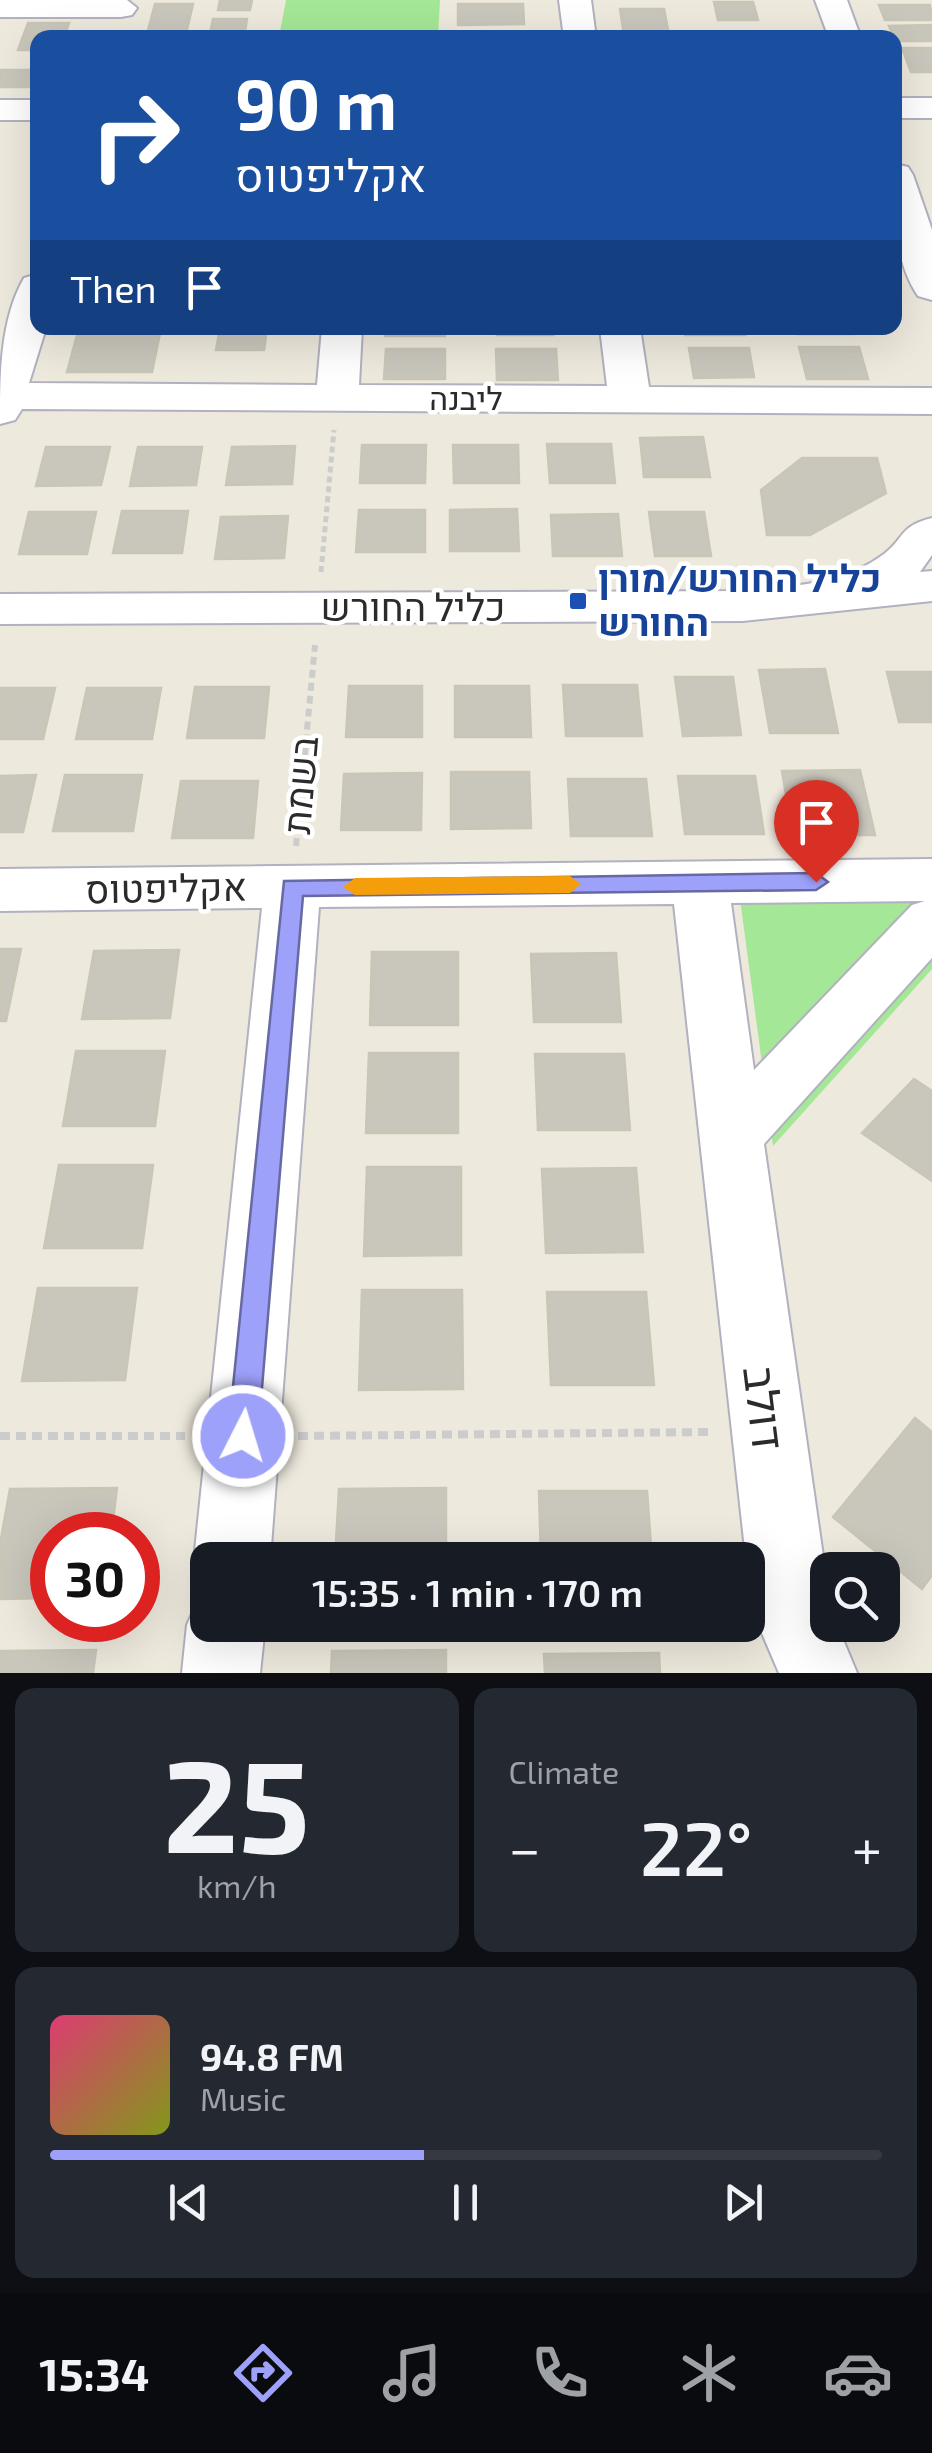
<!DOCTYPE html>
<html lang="en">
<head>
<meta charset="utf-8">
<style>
	body { margin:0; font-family:"Exo 2",Heebo,sans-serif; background:#242831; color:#f1f3f6; height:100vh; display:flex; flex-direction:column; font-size:38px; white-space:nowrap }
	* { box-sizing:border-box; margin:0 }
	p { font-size:32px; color:#9ea1a6 }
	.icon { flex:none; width:55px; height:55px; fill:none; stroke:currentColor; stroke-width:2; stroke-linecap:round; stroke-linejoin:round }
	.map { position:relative; height:1673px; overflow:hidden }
	.side { display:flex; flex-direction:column; gap:15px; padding:15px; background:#0d0f14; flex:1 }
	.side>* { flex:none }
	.hud { position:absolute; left:30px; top:30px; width:872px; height:305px; border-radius:20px; box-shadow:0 10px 40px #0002; background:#1a4fa0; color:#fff; overflow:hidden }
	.controls { position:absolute; left:810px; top:1552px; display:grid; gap:20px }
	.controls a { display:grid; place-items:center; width:90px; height:90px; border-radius:20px; background:#171b24; box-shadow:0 10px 40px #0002; font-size:50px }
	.speed { position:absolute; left:30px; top:1512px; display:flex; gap:20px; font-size:50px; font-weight:700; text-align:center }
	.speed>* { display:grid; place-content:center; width:130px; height:130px; border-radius:50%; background:#171b24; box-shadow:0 10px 40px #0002; line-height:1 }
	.speed .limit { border:15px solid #d22; background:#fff; color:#111 }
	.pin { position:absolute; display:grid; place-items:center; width:85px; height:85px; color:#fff; margin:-102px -42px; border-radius:50% 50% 50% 0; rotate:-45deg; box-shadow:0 0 10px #0007 }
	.pin .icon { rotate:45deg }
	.me { position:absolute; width:110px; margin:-55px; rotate:5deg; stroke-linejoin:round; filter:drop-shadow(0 0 8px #0008) }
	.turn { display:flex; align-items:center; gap:35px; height:210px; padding:0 40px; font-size:45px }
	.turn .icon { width:130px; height:130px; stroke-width:2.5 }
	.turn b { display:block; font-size:70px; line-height:85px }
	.then { display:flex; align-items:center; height:95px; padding:0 40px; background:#0003; gap:20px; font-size:38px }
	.big { font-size:75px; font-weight:600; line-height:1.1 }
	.side .card { flex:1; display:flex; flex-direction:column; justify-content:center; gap:15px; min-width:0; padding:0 35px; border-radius:20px; background:#242831 }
	.side .dial { align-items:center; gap:0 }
	.dial b { font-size:130px; line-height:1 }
	.song { display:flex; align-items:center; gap:30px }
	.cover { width:120px; height:120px; border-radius:15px; background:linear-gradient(135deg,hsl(340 70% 55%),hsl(70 70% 35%)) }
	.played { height:10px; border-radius:5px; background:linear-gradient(90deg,#9ea1fa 45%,#363941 45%) }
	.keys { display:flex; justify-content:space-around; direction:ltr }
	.heat { display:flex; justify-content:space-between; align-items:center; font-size:55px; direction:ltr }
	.side .tiles { flex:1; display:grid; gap:15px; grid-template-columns:1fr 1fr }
	.card:last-child { grid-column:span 2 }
	.trip { position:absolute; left:190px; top:1542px; width:575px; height:100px; border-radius:20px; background:#171b24; box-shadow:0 10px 40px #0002; font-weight:600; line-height:100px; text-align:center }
	.tabs { display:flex; height:160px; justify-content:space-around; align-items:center; background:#090b0e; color:#9ea1a6 }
	.tabs .icon { width:70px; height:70px }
	.tabs .current { color:#9ea1fa }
	.tabs b { font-size:45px; color:#f1f3f6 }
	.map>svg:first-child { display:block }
	.green { fill:#a4e796 }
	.building { fill:#c9c6bc; stroke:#c9c6b6; stroke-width:2.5 }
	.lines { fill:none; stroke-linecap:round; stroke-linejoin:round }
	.minor-casing { stroke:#b1b1bf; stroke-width:4 }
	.path-far2 { stroke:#ccc; stroke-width:5; stroke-dasharray:6 4; stroke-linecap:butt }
	.path-far1 { stroke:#ccc; stroke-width:6; stroke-dasharray:8 5; stroke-linecap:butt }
	.path { stroke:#ccc; stroke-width:8; stroke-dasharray:10 6; stroke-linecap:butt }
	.minor { fill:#fff; fill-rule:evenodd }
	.route { fill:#9ea1fa; stroke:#6769a2; stroke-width:2.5 }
	.slow { fill:#f59e0b }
	.transit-dot { fill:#1a4fb4; stroke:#fff; stroke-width:4 }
	.labels { text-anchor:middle; stroke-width:9; stroke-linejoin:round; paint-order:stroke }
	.far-street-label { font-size:32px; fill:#2b2b2b; stroke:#fff }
	.transit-label { font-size:38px; font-weight:bold; fill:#164399; stroke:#fff; text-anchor:start }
	.street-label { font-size:38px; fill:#2b2b2b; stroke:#fff }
	.near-street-label { font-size:45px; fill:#2b2b2b; stroke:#fff }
</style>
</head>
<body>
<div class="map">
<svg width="932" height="1673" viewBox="0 0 932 1673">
	<rect width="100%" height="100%" fill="#eee9dd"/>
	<g class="green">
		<polygon points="286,0 440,0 438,37 279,37"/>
		<polygon points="740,899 932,899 932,969 773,1146"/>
	</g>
	<g class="building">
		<polygon points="220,0 252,0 250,10 218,10"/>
		<polygon points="714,2 753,2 758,20 718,20"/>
		<polygon points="155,4 193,4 185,38 146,38"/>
		<polygon points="458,4 523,4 524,24 458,25"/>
		<polygon points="879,5 930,5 932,20 885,20"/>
		<polygon points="620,9 664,9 669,35 624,35"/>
		<polygon points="213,19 247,19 244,38 209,38"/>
		<polygon points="28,23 69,23 64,38 38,38 38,50 18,50"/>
		<polygon points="932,25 932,41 895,41 889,26"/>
		<polygon points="902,48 932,48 932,72 911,72"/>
		<polygon points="1,70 38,70 38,87 0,87"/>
		<polygon points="79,328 161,328 152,372 67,372"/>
		<polygon points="220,328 267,328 264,350 216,350"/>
		<polygon points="386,328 445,328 445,336 385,336"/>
		<rect x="497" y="328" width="56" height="7"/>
		<polygon points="684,328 744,328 745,335 685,335"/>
		<polygon points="796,328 852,328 853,334 797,334"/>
		<polygon points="799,347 859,347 868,379 807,379"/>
		<polygon points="689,348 749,348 754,377 694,378"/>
		<polygon points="386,349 445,349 445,379 384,379"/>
		<polygon points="496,349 556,349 558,380 497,380"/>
		<polygon points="703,437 710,477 644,477 640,438"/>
		<polygon points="547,444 611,444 615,483 550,483"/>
		<polygon points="362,445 426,445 425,483 360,483"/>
		<polygon points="453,445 518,445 519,483 454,483"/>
		<polygon points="295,446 292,484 226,485 232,447"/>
		<polygon points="46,447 110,447 101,485 36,486"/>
		<polygon points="138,447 202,447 196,485 130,486"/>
		<polygon points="802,458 877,458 886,493 810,535 767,535 761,490"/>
		<polygon points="517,509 519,551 450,551 450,510"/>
		<polygon points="359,510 425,510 425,552 356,552"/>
		<polygon points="122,511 188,511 182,553 113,553"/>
		<polygon points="29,512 96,512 87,554 19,554"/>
		<polygon points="649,512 704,512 711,556 655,556"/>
		<polygon points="618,514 622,556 553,556 551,515"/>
		<polygon points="288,516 284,558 215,559 221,517"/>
		<polygon points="825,669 838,733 770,733 759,670"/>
		<polygon points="887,672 932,672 932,722 899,722"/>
		<polygon points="675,677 733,677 741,735 683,736"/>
		<polygon points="563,685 637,685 642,736 566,736"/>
		<polygon points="349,686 422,686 422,737 346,737"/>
		<polygon points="455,686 529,686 531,737 455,737"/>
		<polygon points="195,687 269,687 264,738 187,738"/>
		<polygon points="0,688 55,688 43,739 0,739"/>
		<polygon points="87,688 161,688 152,739 76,739"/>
		<polygon points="860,770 875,835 793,835 782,771"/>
		<polygon points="451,772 529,772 531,828 451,829"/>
		<polygon points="422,773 421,830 341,830 344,774"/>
		<polygon points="36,775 23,832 0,832 0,776"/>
		<polygon points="65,775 142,775 133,831 53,831"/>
		<polygon points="678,776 755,776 764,834 685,834"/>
		<polygon points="568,779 646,779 652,836 571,836"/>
		<polygon points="181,781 258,781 253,838 172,838"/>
		<polygon points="0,949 21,949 6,1021 0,1021"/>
		<polygon points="179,950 170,1018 82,1019 94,951"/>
		<polygon points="372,952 458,952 458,1025 370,1025"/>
		<polygon points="616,953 621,1022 534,1022 531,954"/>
		<polygon points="76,1051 165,1051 155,1126 63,1126"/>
		<polygon points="369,1053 458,1053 458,1133 366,1133"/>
		<polygon points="535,1054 624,1054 630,1130 538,1130"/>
		<polygon points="914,1079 932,1091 932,1181 862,1133"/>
		<polygon points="59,1165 153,1165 142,1248 44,1248"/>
		<polygon points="367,1167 461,1167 461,1255 364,1256"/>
		<polygon points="636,1168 643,1252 546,1253 542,1169"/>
		<polygon points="38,1288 137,1288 125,1380 22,1381"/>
		<polygon points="362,1290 462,1290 463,1389 359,1390"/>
		<polygon points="547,1292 646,1292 654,1385 551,1385"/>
		<polygon points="915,1418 932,1432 932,1575 922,1589 833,1517"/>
		<polygon points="117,1488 111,1535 52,1535 52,1598 0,1599 0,1544 10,1489"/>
		<polygon points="446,1488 446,1560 335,1560 339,1489"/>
		<polygon points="539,1491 647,1491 652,1560 541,1560"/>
		<polygon points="96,1650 93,1673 0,1673 0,1651"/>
		<polygon points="446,1650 446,1673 331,1673 332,1651"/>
		<polygon points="659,1653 660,1673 545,1673 544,1654"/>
	</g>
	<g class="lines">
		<g class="minor-casing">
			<g id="minor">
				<polygon points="0,0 127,0 137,8 132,15 121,17 0,17"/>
				<polygon points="559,0 591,0 596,38 564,38"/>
				<polygon points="815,0 847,0 861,38 829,38"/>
				<rect x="895" y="98" width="37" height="20"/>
				<rect x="0" y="100" width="38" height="20"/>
				<path d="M895,164L908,167L913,175L932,230V300L918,296C892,258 895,208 895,164Z"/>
				<path d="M38,274V328H46L29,383L317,385L322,328H362L359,385L607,386L600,328H640L649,387L932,388V414L22,409L15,420L0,424C0,375 0,320 24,278Z"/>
				<path d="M932,518V555L920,572L932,571V601L743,621L0,624V594L743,591C792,586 843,585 884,554C905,538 899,526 932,518Z"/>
				<path d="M932,859V958L764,1144L828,1591V1625H837L857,1673H779L758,1624L748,1577L674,904L319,907L270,1560H208L205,1586L194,1560L262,908L0,911V869ZM925,901L912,905L754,1070L731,903Z"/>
				<polygon points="208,1594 208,1625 265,1625 260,1673 182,1673 187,1625 199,1598"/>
			</g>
		</g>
		<polyline class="path-far2" points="321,572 334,430"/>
		<polyline class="path-far1" points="296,846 315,645"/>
		<g class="path">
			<polyline points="0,1436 185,1436"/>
			<polyline points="298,1436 710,1432"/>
		</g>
		<use href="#minor" class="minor"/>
	</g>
	<polygon class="route" points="816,873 828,882 816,890 303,896 258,1436 253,1446 243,1450 232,1446 228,1436 284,881"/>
	<polygon class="slow" points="570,876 581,884 570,893 355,895 343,887 355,878"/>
	<rect class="transit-dot" x="568" y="591" width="20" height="20" rx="5"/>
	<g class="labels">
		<g class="far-street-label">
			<text x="466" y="410">ליבנה</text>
		</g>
		<g class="transit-label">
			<text x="598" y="592">כליל החורש/מורן<tspan x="598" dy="44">החורש</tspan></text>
		</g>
		<g class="street-label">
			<text x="413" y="621">כליל החורש</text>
			<text transform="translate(301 785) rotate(-85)" y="13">בשמת</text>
			<text transform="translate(166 889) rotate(-1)" y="13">אקליפטוס</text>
		</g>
		<g class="near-street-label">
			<text transform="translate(764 1408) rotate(83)" y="16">דולב</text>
		</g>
	</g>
</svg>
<div class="controls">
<a><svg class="icon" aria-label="search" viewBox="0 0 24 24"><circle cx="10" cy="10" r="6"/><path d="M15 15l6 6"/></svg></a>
</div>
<div class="speed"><div class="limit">30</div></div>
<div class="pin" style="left:816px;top:882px;background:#d93025"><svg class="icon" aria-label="arrive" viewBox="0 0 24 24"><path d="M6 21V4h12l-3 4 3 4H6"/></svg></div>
<svg class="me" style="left:243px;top:1436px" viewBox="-20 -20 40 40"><circle r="17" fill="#9ea1fa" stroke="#fff" stroke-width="3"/><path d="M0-11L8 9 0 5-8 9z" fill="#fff"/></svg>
<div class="trip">15:35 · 1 min · 170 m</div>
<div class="hud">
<div class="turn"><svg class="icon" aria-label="right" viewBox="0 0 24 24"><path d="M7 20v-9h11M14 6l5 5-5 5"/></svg><div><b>90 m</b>אקליפטוס</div></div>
<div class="then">Then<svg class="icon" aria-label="arrive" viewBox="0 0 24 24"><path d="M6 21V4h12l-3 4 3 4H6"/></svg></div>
</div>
</div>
<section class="side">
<div class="tiles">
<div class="card dial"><b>25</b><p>km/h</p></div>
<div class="card"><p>Climate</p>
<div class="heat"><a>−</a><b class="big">22°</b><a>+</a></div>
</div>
<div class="card">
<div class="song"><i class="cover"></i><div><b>94.8 FM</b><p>Music</p></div></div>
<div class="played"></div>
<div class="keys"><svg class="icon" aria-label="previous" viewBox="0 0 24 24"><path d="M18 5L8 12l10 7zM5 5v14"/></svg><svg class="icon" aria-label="pause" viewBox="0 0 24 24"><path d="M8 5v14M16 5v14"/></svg><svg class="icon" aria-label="next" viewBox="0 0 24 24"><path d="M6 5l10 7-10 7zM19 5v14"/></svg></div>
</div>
</div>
</section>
<nav class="tabs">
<b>15:34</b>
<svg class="icon current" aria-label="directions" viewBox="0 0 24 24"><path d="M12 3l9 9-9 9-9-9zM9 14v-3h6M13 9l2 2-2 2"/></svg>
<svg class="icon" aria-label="music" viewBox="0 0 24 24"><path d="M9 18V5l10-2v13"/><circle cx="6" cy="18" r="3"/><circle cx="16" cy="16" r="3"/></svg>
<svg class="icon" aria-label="phone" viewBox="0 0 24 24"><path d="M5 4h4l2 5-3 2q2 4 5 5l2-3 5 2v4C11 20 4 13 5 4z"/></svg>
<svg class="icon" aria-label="climate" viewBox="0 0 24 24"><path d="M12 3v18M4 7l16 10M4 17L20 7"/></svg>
<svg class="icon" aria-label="car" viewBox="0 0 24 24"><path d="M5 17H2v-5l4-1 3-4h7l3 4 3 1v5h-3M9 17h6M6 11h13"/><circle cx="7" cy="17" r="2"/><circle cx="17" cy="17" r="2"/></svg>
</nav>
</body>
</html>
